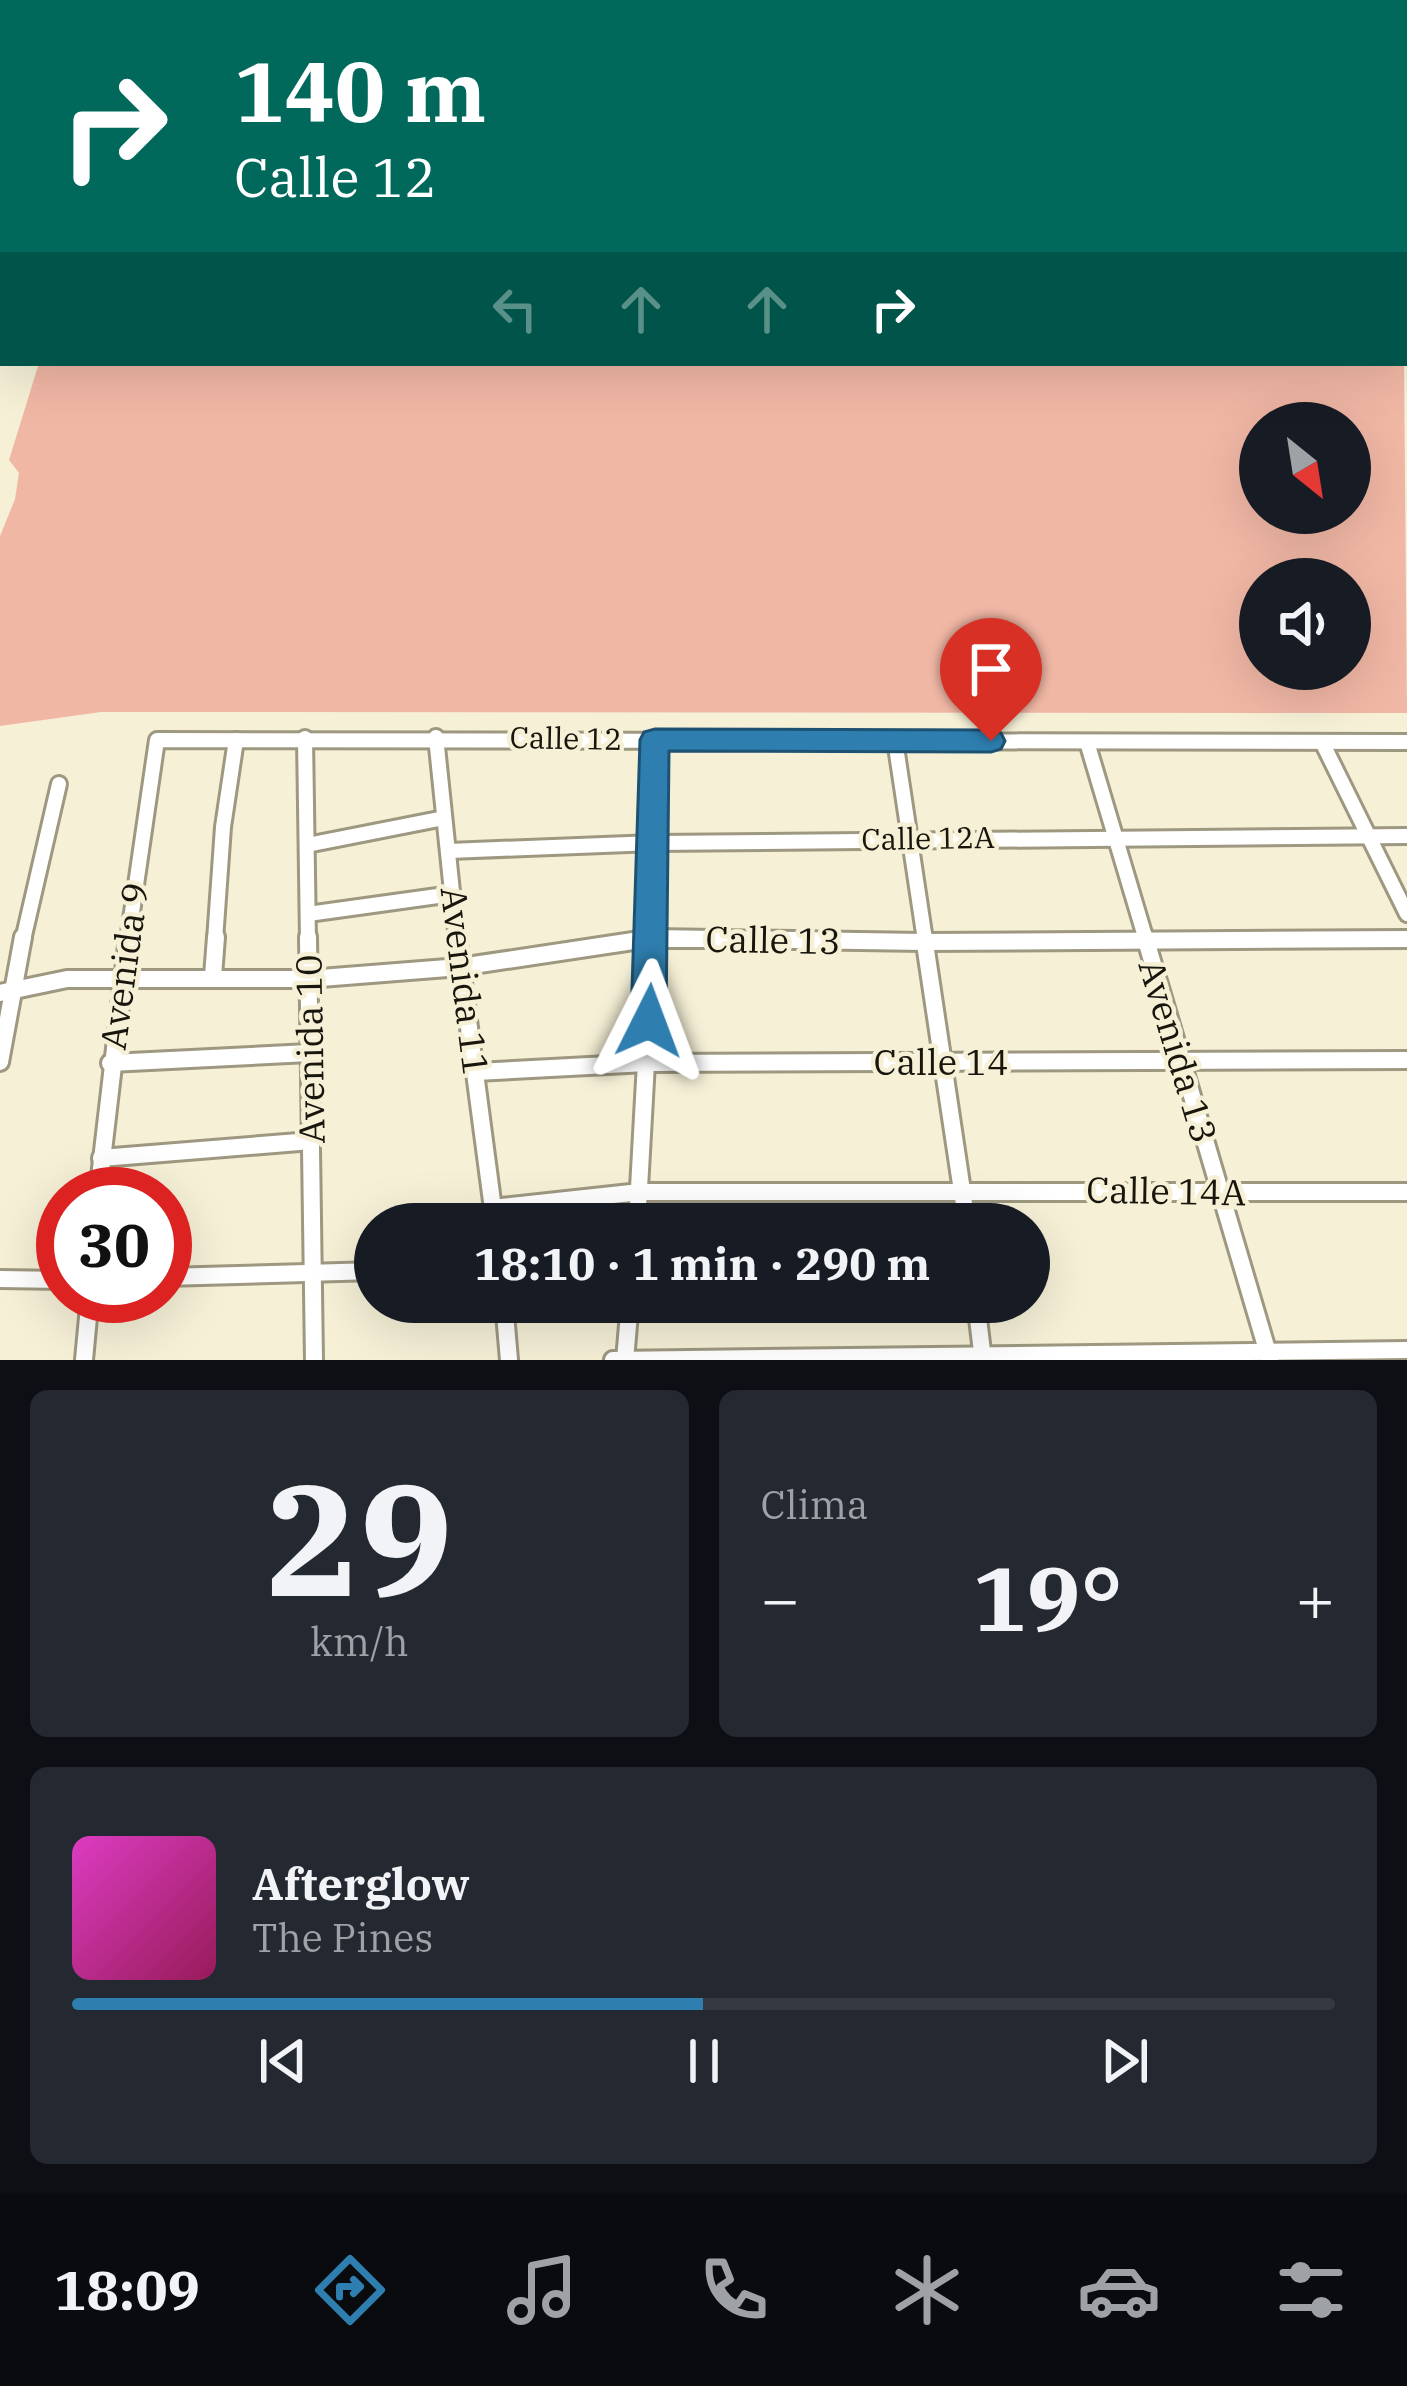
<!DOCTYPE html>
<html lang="es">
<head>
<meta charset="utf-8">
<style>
	body { margin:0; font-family:"IBM Plex Serif",serif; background:#242831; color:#f1f3f6; height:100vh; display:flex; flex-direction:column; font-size:45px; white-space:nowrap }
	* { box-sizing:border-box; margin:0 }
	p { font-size:39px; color:#9ea1a6 }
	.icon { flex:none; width:66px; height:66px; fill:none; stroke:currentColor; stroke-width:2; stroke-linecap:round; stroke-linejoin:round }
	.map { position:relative; height:1360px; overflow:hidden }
	.sheet { display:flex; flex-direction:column; gap:30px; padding:30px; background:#0d0f14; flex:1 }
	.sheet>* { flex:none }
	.top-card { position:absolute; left:0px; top:0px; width:1407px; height:366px; box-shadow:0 12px 48px #0002; background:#00695c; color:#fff; overflow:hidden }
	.needle { width:78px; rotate:150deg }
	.buttons { position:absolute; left:1239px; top:402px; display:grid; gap:24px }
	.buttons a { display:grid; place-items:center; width:132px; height:132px; border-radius:50%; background:#171b24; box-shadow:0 12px 48px #0002; font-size:60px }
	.speed { position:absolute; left:36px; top:1167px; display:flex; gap:24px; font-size:60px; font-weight:700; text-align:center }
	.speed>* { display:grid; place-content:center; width:156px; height:156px; border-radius:50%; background:#171b24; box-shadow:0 12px 48px #0002; line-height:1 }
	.speed .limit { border:18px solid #d22; background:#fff; color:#111 }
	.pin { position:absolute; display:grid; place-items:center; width:102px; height:102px; color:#fff; margin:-123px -51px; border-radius:50% 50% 50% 0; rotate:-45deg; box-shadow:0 0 12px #0007 }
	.pin .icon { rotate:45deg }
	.me { position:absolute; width:132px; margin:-66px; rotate:3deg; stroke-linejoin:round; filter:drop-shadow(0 0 9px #0008) }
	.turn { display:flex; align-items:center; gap:42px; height:252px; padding:0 36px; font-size:54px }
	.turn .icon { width:156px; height:156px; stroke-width:2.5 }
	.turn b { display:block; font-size:84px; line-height:102px }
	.lanes { display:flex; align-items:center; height:114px; padding:0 36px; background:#0003; justify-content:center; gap:60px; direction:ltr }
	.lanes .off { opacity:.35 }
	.big { font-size:90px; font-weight:700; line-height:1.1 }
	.sheet .tile { flex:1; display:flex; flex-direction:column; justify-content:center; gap:18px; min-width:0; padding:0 42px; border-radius:18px; background:#242831 }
	.sheet .dial { align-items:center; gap:0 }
	.dial b { font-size:156px; line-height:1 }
	.song { display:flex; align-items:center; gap:36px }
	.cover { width:144px; height:144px; border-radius:18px; background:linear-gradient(135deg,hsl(310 70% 55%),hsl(330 70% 35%)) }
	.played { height:12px; border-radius:6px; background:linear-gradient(90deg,#2e7eaf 50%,#363941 50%) }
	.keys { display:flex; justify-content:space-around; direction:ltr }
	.heat { display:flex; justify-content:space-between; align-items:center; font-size:66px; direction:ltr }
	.sheet .tiles { flex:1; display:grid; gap:30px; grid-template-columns:1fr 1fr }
	.tile:last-child { grid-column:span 2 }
	.trip { position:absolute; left:354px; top:1203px; width:696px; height:120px; border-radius:60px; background:#171b24; box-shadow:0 12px 48px #0002; font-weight:700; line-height:120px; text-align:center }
	.dock { display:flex; height:192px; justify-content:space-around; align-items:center; background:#090b0e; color:#9ea1a6 }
	.dock .icon { width:84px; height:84px }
	.dock .on { color:#2e7eaf }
	.dock b { font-size:54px; color:#f1f3f6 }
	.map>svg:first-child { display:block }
	.green { fill:#f1b7a5; fill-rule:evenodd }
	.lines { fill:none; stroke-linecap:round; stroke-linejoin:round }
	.taxiway { fill:#beb8a4; fill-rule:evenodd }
	.runway { fill:#beb8a4; fill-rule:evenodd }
	.building { fill:#728b3e; stroke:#50612b; stroke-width:3 }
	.minor-far2-casing { stroke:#9e9881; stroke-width:9 }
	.minor-far1-casing { stroke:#9e9881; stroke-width:20 }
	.minor-casing { stroke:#9e9881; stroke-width:22 }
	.tertiary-casing { stroke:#9e9881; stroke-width:6 }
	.minor-far2 { stroke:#fff; stroke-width:6 }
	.minor-far1 { stroke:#fff; stroke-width:14 }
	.minor { stroke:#fff; stroke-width:16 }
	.tertiary { fill:#fff; fill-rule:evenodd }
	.route { fill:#2e7eaf; stroke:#1e5272; stroke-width:3 }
	.labels { text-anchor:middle; stroke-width:9; stroke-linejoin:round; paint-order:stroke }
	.street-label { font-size:30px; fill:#17150c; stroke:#f6f0d7 }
	.near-street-label { font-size:36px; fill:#17150c; stroke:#f6f0d7 }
</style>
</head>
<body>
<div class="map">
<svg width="1407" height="1360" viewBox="0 0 1407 1360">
	<rect width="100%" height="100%" fill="#f6f0d7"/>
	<g class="green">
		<polygon points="154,0 629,0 636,3 153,3"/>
		<path d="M1404,359L1407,713L101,712L0,726V536L15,499L19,473L9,460L39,363H1404ZM1350,423V513H1260V423ZM1260,579H1350V669H1260Z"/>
	</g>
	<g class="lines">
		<g class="taxiway">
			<polygon points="3,55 3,67 0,68 0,56"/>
			<polygon points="0,86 3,87 3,99 0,98"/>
		</g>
		<g class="runway">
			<polygon points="101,0 143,0 100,3"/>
			<polygon points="3,312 3,359 0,360 0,313"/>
			<rect x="1404" y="320" width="3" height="40"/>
		</g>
	</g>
	<polygon class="building" points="1404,90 1407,91 1407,106 1404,105"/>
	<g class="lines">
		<g class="minor-far2-casing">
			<g id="minor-far2">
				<polyline points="660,0 667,3"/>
				<polyline points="966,0 977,0"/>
				<polyline points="1117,0 1123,3"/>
				<polyline points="1275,0 1281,3"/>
				<polyline points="1388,0 1395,3"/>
				<polyline points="1212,3 1231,0"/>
				<polyline points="1361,3 1378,0"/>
			</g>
		</g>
		<g class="minor-far1-casing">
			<g id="minor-far1">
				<polyline points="436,737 457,940"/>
				<polyline points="305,738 308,940"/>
				<polyline points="895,740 925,940"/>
				<polyline points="1087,742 1146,940"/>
				<polyline points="1322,742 1407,914"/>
				<polyline points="307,845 444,818"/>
				<polyline points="449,851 654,843 1407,836"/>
				<polyline points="308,914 452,894"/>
				<polyline points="23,940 59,784"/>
				<polyline points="128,940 157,740 1407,742"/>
				<polyline points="215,940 223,827 236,740"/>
				<polyline points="641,940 771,940"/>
				<polyline points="653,940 655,740"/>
				<polyline points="1287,940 1407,939"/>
			</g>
		</g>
		<g class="minor-casing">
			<g id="minor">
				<polyline points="308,937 314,1360"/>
				<polyline points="457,937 495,1224"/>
				<polyline points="924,937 967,1224"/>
				<polyline points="1145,937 1270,1360"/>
				<polyline points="213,976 216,937"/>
				<polyline points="0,993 67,979 308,979 460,967 653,938 924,942 1407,939"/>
				<polyline points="0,1062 23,937"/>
				<polyline points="110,1063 309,1053"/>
				<polyline points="476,1072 646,1063 1407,1060"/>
				<polyline points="101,1158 311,1141"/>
				<polyline points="98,1194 128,937"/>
				<polyline points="493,1208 640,1192 1407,1192"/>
				<polyline points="637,1224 653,937"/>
				<polyline points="165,1277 375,1271"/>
				<polyline points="0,1279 63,1280"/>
				<polyline points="504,1302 509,1360"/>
				<polyline points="976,1302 983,1360"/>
				<polyline points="84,1360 90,1296"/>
				<polyline points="613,1360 1407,1350"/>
				<polyline points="625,1360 630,1302"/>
			</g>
		</g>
		<g class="tertiary-casing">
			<g id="tertiary">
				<polygon points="752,0 758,0 757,3 751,3"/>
				<polygon points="1035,0 1043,0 1047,3 1039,3"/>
				<polygon points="1404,198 1407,199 1407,206 1404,205"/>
			</g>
		</g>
		<use href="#minor-far2" class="minor-far2"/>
		<use href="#minor-far1" class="minor-far1"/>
		<use href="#minor" class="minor"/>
		<use href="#tertiary" class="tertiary"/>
	</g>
	<polygon class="route" points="655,729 991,730 1001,733 1005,741 1001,749 991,752 669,751 666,1021 661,1033 649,1038 636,1033 631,1021 640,740 644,732"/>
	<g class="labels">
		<g class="street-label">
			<text transform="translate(566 739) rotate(1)" y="10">Calle 12</text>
			<text transform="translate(928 839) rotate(-1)" y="10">Calle 12A</text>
		</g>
		<g class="near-street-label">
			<text transform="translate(773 940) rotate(1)" y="13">Calle 13</text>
			<text transform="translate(124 966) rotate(-82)" y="13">Avenida 9</text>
			<text transform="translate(465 981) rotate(83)" y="13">Avenida 11</text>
			<text transform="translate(310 1049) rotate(-91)" y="13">Avenida 10</text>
			<text transform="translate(1178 1051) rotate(73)" y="13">Avenida 13</text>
			<text x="941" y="1075">Calle 14</text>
			<text transform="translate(1166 1191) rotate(1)" y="13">Calle 14A</text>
		</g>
	</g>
</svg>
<div class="buttons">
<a><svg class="needle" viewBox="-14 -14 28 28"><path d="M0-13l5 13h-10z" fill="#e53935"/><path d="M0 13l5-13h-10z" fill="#9ea1a6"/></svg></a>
<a><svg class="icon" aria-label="sound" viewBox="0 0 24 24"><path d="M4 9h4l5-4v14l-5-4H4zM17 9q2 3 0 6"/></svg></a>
</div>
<div class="speed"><div class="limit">30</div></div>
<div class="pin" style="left:991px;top:741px;background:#d93025"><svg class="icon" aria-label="arrive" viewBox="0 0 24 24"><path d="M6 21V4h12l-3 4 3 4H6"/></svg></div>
<svg class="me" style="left:649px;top:1021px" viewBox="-20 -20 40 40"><path d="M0-17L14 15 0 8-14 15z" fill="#2e7eaf" stroke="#fff" stroke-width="4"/></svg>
<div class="trip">18:10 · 1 min · 290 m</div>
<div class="top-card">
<div class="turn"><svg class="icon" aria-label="right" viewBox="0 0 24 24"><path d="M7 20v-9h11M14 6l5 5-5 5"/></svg><div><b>140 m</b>Calle 12</div></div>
<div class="lanes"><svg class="icon off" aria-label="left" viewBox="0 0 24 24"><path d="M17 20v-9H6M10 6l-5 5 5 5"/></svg><svg class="icon off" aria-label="ahead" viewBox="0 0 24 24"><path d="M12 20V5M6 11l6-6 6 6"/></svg><svg class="icon off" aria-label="ahead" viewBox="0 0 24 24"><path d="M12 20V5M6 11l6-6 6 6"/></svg><svg class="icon" aria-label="right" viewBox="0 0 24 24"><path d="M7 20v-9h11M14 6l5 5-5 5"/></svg></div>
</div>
</div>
<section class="sheet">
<div class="tiles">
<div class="tile dial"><b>29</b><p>km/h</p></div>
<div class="tile"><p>Clima</p>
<div class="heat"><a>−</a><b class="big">19°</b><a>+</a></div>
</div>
<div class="tile">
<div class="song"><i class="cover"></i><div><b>Afterglow</b><p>The Pines</p></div></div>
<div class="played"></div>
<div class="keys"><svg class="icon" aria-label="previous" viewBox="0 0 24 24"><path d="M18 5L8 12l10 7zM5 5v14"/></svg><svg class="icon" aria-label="pause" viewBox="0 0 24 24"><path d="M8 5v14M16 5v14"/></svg><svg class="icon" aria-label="next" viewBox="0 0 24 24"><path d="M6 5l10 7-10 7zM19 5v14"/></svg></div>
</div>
</div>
</section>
<nav class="dock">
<b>18:09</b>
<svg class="icon on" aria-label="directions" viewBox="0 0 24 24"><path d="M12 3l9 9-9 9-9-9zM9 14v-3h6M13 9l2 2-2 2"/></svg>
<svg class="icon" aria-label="music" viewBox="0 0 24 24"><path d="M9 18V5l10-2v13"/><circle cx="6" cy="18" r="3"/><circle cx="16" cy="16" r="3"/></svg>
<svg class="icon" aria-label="phone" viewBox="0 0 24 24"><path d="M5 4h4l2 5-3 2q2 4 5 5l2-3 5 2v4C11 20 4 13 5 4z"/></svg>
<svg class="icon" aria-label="climate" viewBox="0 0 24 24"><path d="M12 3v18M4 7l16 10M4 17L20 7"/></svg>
<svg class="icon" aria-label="car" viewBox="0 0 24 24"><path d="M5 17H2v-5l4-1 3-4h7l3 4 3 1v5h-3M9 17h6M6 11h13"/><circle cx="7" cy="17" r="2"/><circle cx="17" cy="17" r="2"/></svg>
<svg class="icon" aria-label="filters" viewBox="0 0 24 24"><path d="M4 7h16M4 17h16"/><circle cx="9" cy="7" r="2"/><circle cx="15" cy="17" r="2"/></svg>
</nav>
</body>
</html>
